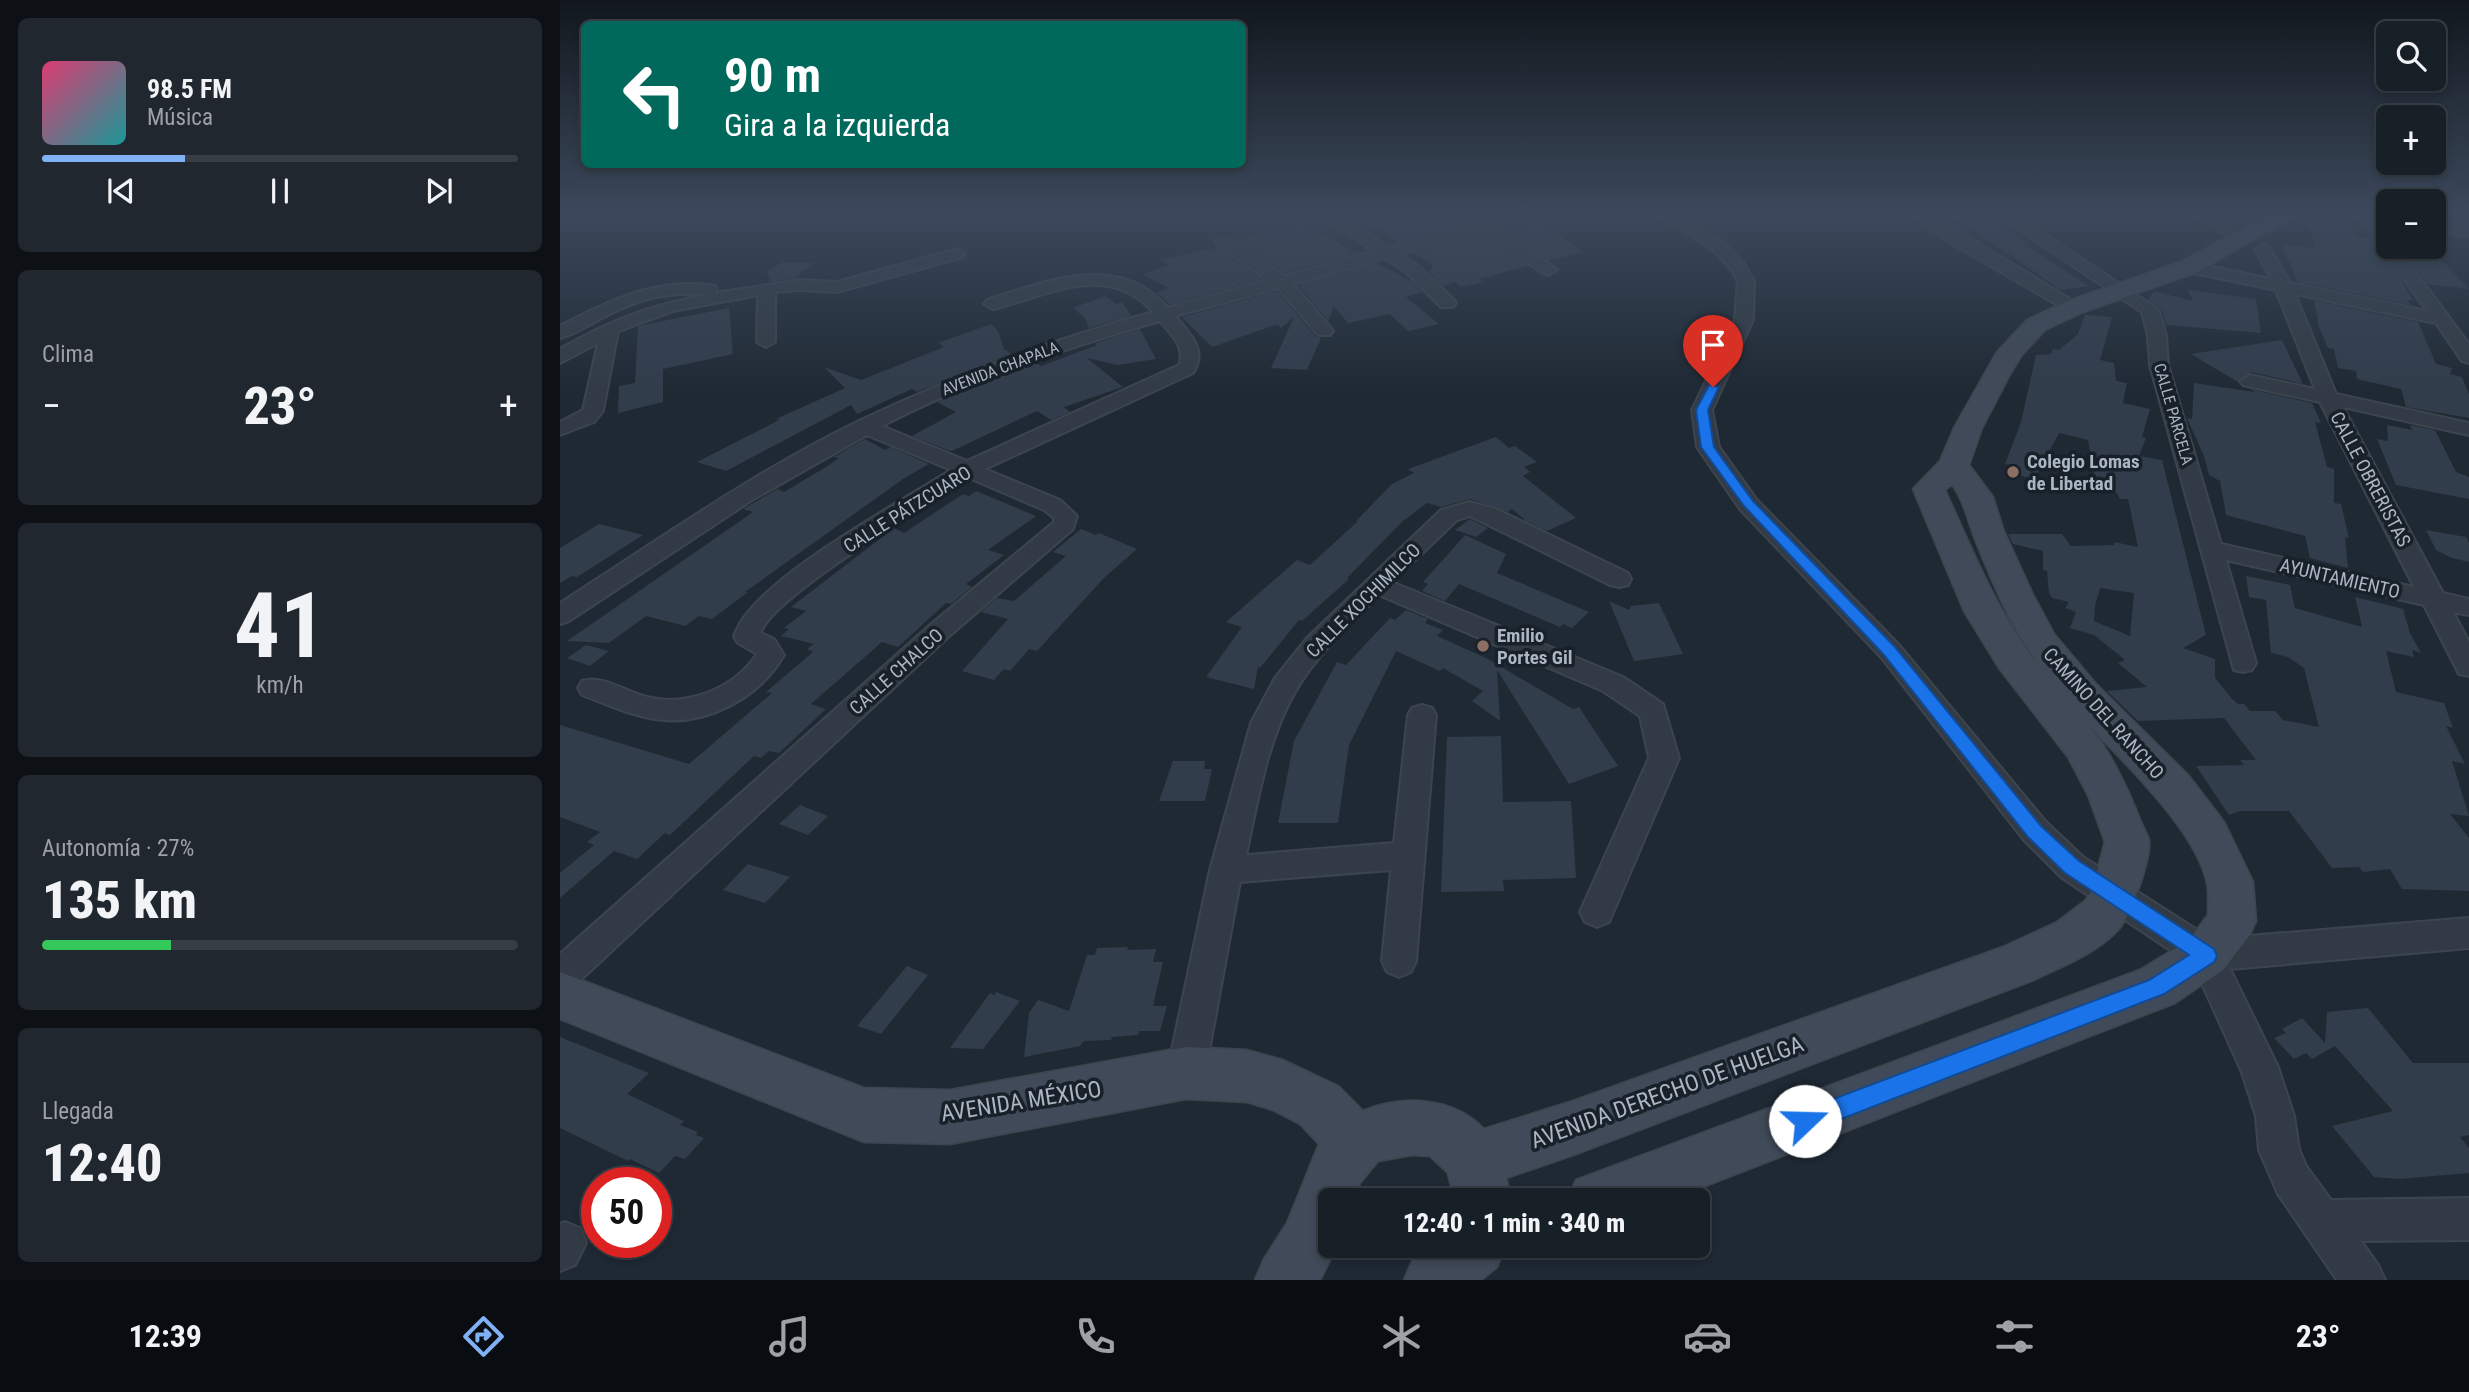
<!DOCTYPE html>
<html lang="es">
<head>
<meta charset="utf-8">
<style>
	body { margin:0; font-family:"Roboto Condensed",sans-serif; background:#20272f; color:#f1f3f6; height:100vh; display:flex; flex-direction:column; font-size:26px; white-space:nowrap }
	* { box-sizing:border-box; margin:0 }
	p { font-size:23px; color:#9ea2a7 }
	.icon { flex:none; width:38px; height:38px; fill:none; stroke:currentColor; stroke-width:2; stroke-linecap:round; stroke-linejoin:round }
	.map { position:relative; flex:1; overflow:hidden }
	.sheet { display:flex; flex-direction:column; gap:18px; padding:18px; background:#0d1115; width:560px }
	.sheet>* { flex:none }
	.hud { position:absolute; left:21px; top:21px; width:665px; height:147px; border-radius:10px; box-shadow:0 4px 10px #0003,0 0 0 2px #363d44; background:#00695c; color:#fff; overflow:hidden }
	.fabs { position:absolute; left:1816px; top:21px; display:grid; gap:14px }
	.fabs a { display:grid; place-items:center; width:70px; height:70px; border-radius:10px; background:#171f27; box-shadow:0 4px 10px #0003,0 0 0 2px #363d44; font-size:35px }
	.speed { position:absolute; left:21px; top:1167px; display:flex; gap:14px; font-size:35px; font-weight:700; text-align:center }
	.speed>* { display:grid; place-content:center; width:91px; height:91px; border-radius:50%; background:#171f27; box-shadow:0 4px 10px #0003,0 0 0 2px #363d44; line-height:1 }
	.speed .limit { border:10px solid #d22; background:#fff; color:#111 }
	.pin { position:absolute; display:grid; place-items:center; width:60px; height:60px; color:#fff; margin:-72px -30px; border-radius:50% 50% 50% 0; rotate:-45deg; box-shadow:0 0 7px #0007 }
	.pin .icon { rotate:45deg }
	.me { position:absolute; width:77px; margin:-38px; rotate:69deg; stroke-linejoin:round; filter:drop-shadow(0 0 5px #0008) }
	.turn { display:flex; align-items:center; gap:24px; height:147px; padding:0 28px; font-size:32px }
	.turn .icon { width:91px; height:91px; stroke-width:2.5 }
	.turn b { display:block; font-size:49px; line-height:60px }
	.big { font-size:52px; font-weight:800; line-height:1.1 }
	.sheet .tile { flex:1; display:flex; flex-direction:column; justify-content:center; gap:10px; min-width:0; padding:0 24px; border-radius:10px; background:#20272f }
	.sheet .dial { align-items:center; gap:0 }
	.dial b { font-size:91px; line-height:1 }
	.song { display:flex; align-items:center; gap:21px }
	.cover { width:84px; height:84px; border-radius:10px; background:linear-gradient(135deg,hsl(340 70% 55%),hsl(180 70% 35%)) }
	.played { height:7px; border-radius:4px; background:linear-gradient(90deg,#7fb1f4 30%,#363d44 30%) }
	.keys { display:flex; justify-content:space-around; direction:ltr }
	.heat { display:flex; justify-content:space-between; align-items:center; font-size:38px; direction:ltr }
	.charge { height:10px; border-radius:5px; background:linear-gradient(90deg,#34c759 27%,#363d44 0) }
	.trip { position:absolute; left:758px; top:1188px; width:392px; height:70px; border-radius:10px; background:#171f27; box-shadow:0 4px 10px #0003,0 0 0 2px #363d44; font-weight:800; line-height:70px; text-align:center }
	.tabs { display:flex; height:112px; justify-content:space-around; align-items:center; background:#090c10; color:#9ea2a7 }
	.tabs .icon { width:49px; height:49px }
	.tabs .current { color:#7fb1f4 }
	.tabs b { font-size:32px; color:#f1f3f6 }
	main { display:flex; flex:1; min-height:0 }
	.map>svg:first-child { display:block }
	.building { fill:#313d4b; fill-rule:evenodd }
	.lines { fill:none; stroke-linecap:round; stroke-linejoin:round }
	.street-casing { stroke:#3c444e; stroke-width:4 }
	.secondary-casing { stroke:#3c444e; stroke-width:3 }
	.street { fill:#323b45; fill-rule:evenodd }
	.secondary { fill:#404a58; fill-rule:evenodd }
	.route { fill:#1a73e8; stroke:#114b97; stroke-width:2 }
	.education-dot { fill:#8d6e63; stroke:#182029; stroke-width:2.5 }
	.labels { text-anchor:middle; stroke-width:7; stroke-linejoin:round; paint-order:stroke }
	.far-street-label { font-size:16px; fill:#acb5c2; stroke:#182029 }
	.poi-label { font-size:19px; font-weight:bold; fill:#acb5c2; stroke:#182029; text-anchor:start }
	.street-label { font-size:19px; fill:#acb5c2; stroke:#182029 }
	.near-street-label { font-size:23px; fill:#acb5c2; stroke:#182029 }
</style>
</head>
<body>
<main>
<section class="sheet">
<div class="tile">
<div class="song"><i class="cover"></i><div><b>98.5 FM</b><p>Música</p></div></div>
<div class="played"></div>
<div class="keys"><svg class="icon" aria-label="previous" viewBox="0 0 24 24"><path d="M18 5L8 12l10 7zM5 5v14"/></svg><svg class="icon" aria-label="pause" viewBox="0 0 24 24"><path d="M8 5v14M16 5v14"/></svg><svg class="icon" aria-label="next" viewBox="0 0 24 24"><path d="M6 5l10 7-10 7zM19 5v14"/></svg></div>
</div>
<div class="tile"><p>Clima</p>
<div class="heat"><a>−</a><b class="big">23°</b><a>+</a></div>
</div>
<div class="tile dial"><b>41</b><p>km/h</p></div>
<div class="tile"><p>Autonomía · 27%</p><b class="big">135 km</b><div class="charge"></div></div>
<div class="tile"><p>Llegada</p><b class="big">12:40</b></div>
</section>
<div class="map">
<svg width="1909" height="1280" viewBox="0 0 1909 1280">
	<rect width="100%" height="100%" fill="#1f2934"/>
	<g class="building">
		<polygon points="840,212 886,212 903,223 838,242 807,221"/>
		<polygon points="1387,212 1416,212 1467,242 1462,243 1529,286 1501,290"/>
		<polygon points="1763,218 1787,221 1795,237 1812,239 1842,281 1853,300 1848,300 1850,305 1738,282 1721,244 1755,248 1749,223 1767,226"/>
		<polygon points="984,224 989,228 1023,252 988,261 946,230"/>
		<polygon points="739,225 746,226 797,253 724,273 677,241 711,230 714,232"/>
		<polygon points="920,234 968,266 919,279 923,282 900,287 895,282 883,286 869,272 873,265 854,253"/>
		<polygon points="1840,247 1869,247 1909,289 1868,284"/>
		<polygon points="657,248 702,279 610,305 597,292 608,288 583,274 610,265 599,260"/>
		<polygon points="222,262 254,263 234,278 210,282 207,272"/>
		<polygon points="816,263 853,282 862,292 846,297 879,324 848,331 830,314 788,323 774,307 768,321 738,285"/>
		<polygon points="1628,290 1696,299 1701,333 1606,325 1602,309 1588,300 1594,291 1633,301"/>
		<polygon points="717,291 756,337 761,338 747,370 711,368 734,317 721,328 718,324 652,347 622,317"/>
		<polygon points="545,296 556,304 562,302 571,316 529,328 525,318 513,308"/>
		<polygon points="1746,299 1858,322 1876,364 1892,368 1890,374 1902,377 1909,394 1909,418 1846,407 1841,389 1797,379 1796,371 1778,368 1774,349 1768,348 1759,327 1754,301"/>
		<polygon points="169,308 173,354 103,369 103,402 58,413 59,386 75,383 78,326"/>
		<path d="M1525,315L1552,317L1540,360L1554,363L1556,381L1567,383L1563,403L1590,409L1582,437L1586,438L1579,456L1602,460L1646,635L1623,648L1655,659V678L1672,699L1678,704H1684L1690,711H1715L1723,720L1759,727L1744,668L1728,657L1711,653L1706,600L1689,597L1686,576L1730,585L1735,608L1802,627L1795,597L1843,609L1850,633L1861,653L1852,650L1854,657L1826,651L1836,692L1884,703L1893,728L1886,726L1905,764L1892,761L1909,816L1890,814L1909,838V891L1842,889L1830,869L1803,872L1799,867L1772,868L1729,811H1680L1669,815L1636,766L1684,765L1680,760H1696L1664,718L1578,721L1547,691L1587,687L1558,663L1565,660L1534,635L1510,628L1516,612L1505,608L1509,602L1492,598L1489,593L1487,571L1483,570V551L1453,544L1448,534H1502L1511,546L1554,545V542L1578,547L1568,499H1560L1557,493L1537,488L1528,440L1499,433L1474,479L1450,473V465L1445,464L1461,422L1476,355L1491,354L1493,349L1499,350L1518,334ZM1540,588L1574,593L1570,636L1534,621L1535,606Z"/>
		<polygon points="431,324 438,331 444,349 452,354 357,392 352,389 297,414 291,405 166,471 137,462 219,420 216,419 285,388 264,367 301,380 384,347 378,343"/>
		<polygon points="580,329 596,359 558,365 527,358 563,387 504,407 510,412 491,420 477,411 394,450 390,451 352,436 396,412 377,402 459,369 477,363 481,366 537,345 536,343"/>
		<polygon points="1722,340 1743,384 1691,372 1678,382 1631,354"/>
		<polygon points="1634,383 1695,392 1690,389 1752,403 1761,423 1755,422 1767,467 1774,469 1774,503 1781,504 1789,538 1785,537 1788,568 1750,558 1745,536 1666,515 1660,481 1649,475 1644,456 1627,418 1632,419"/>
		<polygon points="1827,425 1852,430 1850,425 1875,430 1896,472 1909,477 1909,499 1836,485 1817,439 1828,441"/>
		<polygon points="936,437 949,448 955,446 977,462 964,467 970,472 963,476 1016,518 987,531 966,521 952,509 948,512 910,499 881,507 867,503 843,521 787,578 789,579 742,621 739,620 700,668 698,667 694,689 646,677 682,627 666,622 737,560 750,565 798,521 796,521 832,484 854,473 848,469"/>
		<polygon points="305,439 325,450 330,447 369,464 343,479 185,592 188,592 152,619 139,616 125,626 86,616 49,643 7,641 193,512 183,509 217,489 224,492 266,467 279,458 274,457"/>
		<polygon points="416,491 476,516 428,550 444,555 406,584 412,587 391,604 386,603 338,647 322,642 251,704 266,709 219,753 209,751 201,758 194,756 110,835 105,833 77,859 54,851 0,898 0,873 34,845 27,842 40,832 0,817 0,725 129,764 212,693 206,692 253,652 247,649 254,644 221,636 229,629 224,628 246,611 231,607 334,528 344,533 403,494 409,496"/>
		<polygon points="910,519 928,528 916,537 895,530"/>
		<polygon points="39,524 83,535 17,577 12,576 0,583 0,548"/>
		<polygon points="521,529 536,535 539,533 577,549 545,577 477,651 469,649 450,671 444,669 434,680 402,671 448,619 421,612 437,598 454,601 506,556 493,552"/>
		<polygon points="1866,530 1906,537 1909,543 1909,562 1892,558 1876,550"/>
		<polygon points="905,535 946,554 937,573 1029,612 1012,628 1003,624 1000,627 899,584 885,601 862,591 868,584 863,582"/>
		<polygon points="1049,601 1069,610 1071,606 1099,603 1123,654 1074,661"/>
		<polygon points="846,610 868,619 865,623 883,630 877,636 926,658 1013,709 1019,707 1058,766 1009,784 937,670 940,721 912,701 923,691 883,668 880,671 836,651 789,745 778,823 718,823 734,741 777,662 786,665 830,618 835,620"/>
		<polygon points="26,645 49,651 30,666 7,658"/>
		<polygon points="941,736 943,802 1011,801 1016,878 943,880 944,891 881,892 887,737"/>
		<polygon points="613,761 645,761 644,769 652,769 645,801 599,801"/>
		<polygon points="240,805 268,816 248,835 219,824"/>
		<polygon points="188,864 230,877 205,903 163,890"/>
		<polygon points="568,947 567,950 596,949 593,962 603,962 593,1006 607,1006 600,1031 579,1031 578,1035 552,1037 551,1040 524,1041 520,1046 464,1057 469,1013 478,1000 509,1011 527,955 535,955 537,948"/>
		<polygon points="347,966 368,975 321,1034 297,1026"/>
		<polygon points="436,992 460,1001 423,1049 390,1048 430,993 434,995"/>
		<polygon points="1808,1008 1853,1063 1909,1063 1909,1135 1900,1137 1909,1148 1909,1173 1839,1179 1814,1177 1772,1126 1833,1111 1775,1046 1752,1059 1746,1053 1734,1059 1714,1038 1726,1033 1722,1029 1742,1018 1765,1043 1767,1012"/>
		<polygon points="0,1037 89,1073 67,1094 124,1121 120,1125 138,1132 136,1135 144,1138 125,1159 115,1156 99,1173 70,1159 68,1161 0,1128"/>
	</g>
	<g class="lines">
		<g class="street-casing">
			<g id="street">
				<path d="M894,212H912L930,222L997,270L989,275L983,273L921,231L840,254L857,265L893,299L896,303L893,307H881L845,271L825,258L733,284L770,327L773,331L770,335H758L718,288L615,316C630,334 648,350 633,373L425,469L500,500L517,516L513,529L387,638L12,988L0,993V954L369,626L494,522V518L484,510L409,478C373,501 209,599 201,633L214,639L224,655C199,698 146,727 95,719C70,715 46,704 22,695L18,688L22,681C41,675 62,689 80,695C122,709 172,691 197,654L178,643L174,637C188,583 341,502 391,470L307,435L192,500L9,621L0,624V603C97,541 195,471 299,421C394,376 492,340 593,312C547,260 488,296 433,309L424,304L427,300C487,281 559,251 608,308L708,280L657,245L655,242L657,239H669L724,276L814,251L777,227L774,224L777,221H787L829,247L911,224ZM600,321C611,334 626,347 619,365L407,461L322,426C410,380 505,348 600,321Z"/>
				<polygon points="1094,212 1113,212 1142,228 1165,244 1184,264 1194,281 1193,320 1152,410 1159,447 1196,499 1339,645 1486,822 1523,857 1651,939 1909,918 1909,948 1670,969 1718,1067 1734,1116 1739,1149 1746,1166 1771,1200 1909,1198 1909,1240 1801,1241 1818,1265 1825,1280 1777,1280 1718,1194 1699,1150 1696,1116 1681,1070 1634,966 1501,877 1464,840 1321,657 1180,509 1137,447 1132,410 1175,320 1178,281 1171,269 1153,250"/>
				<polygon points="1349,212 1367,212 1523,307 1514,312 1508,311 1393,244"/>
				<polygon points="1433,212 1451,212 1599,310 1606,336 1608,365 1661,544 1854,587 1760,402 1683,385 1680,381 1690,375 1755,389 1716,290 1629,272 1621,267 1629,262 1711,279 1695,250 1703,245 1709,247 1730,283 1867,311 1810,232 1808,221 1778,216 1771,212 1821,212 1829,215 1829,224 1823,224 1829,236 1829,247 1837,247 1909,344 1909,363 1902,361 1876,323 1735,294 1776,394 1909,423 1909,435 1783,407 1883,593 1909,599 1909,615 1893,612 1909,642 1909,676 1899,674 1864,605 1666,560 1696,663 1692,670 1683,672 1674,670 1590,365 1588,336 1582,312"/>
				<polygon points="1633,212 1651,212 1687,238 1684,241 1674,241"/>
				<polygon points="1874,221 1909,226 1909,236 1874,231"/>
				<path d="M397,249L405,254L403,257L277,292L239,290L215,292V342L206,347L197,342L198,295L113,311L58,331L43,411L34,422L0,435V422L23,410L38,343L0,363V349C51,320 88,306 146,295C107,290 74,301 40,319C27,326 14,335 0,338V326C48,301 93,279 149,285L155,286L157,290L155,293L239,280L277,282Z"/>
				<path d="M909,502L936,509L1068,573L1071,579L1068,585L1059,587L1050,585L910,516L897,520L832,582L1063,677L1103,704L1119,758L1049,922L1037,927L1025,922L1020,912L1089,758L1080,716L1043,691L819,595C789,625 756,655 735,692C707,741 698,800 686,855L834,843L848,715L852,708L862,705L872,708L876,715L856,961L851,972L839,977L827,972L822,961L831,870L680,882L645,1073L639,1086L626,1092L613,1086L607,1073L650,870L691,723L715,678L747,638L881,510Z"/>
				<polygon points="5,1222 20,1228 26,1243 15,1265 0,1271 0,1224"/>
			</g>
		</g>
		<g class="secondary-casing">
			<g id="secondary">
				<path d="M1714,212H1741L1637,272L1523,312L1485,330L1461,356L1449,376L1422,428L1409,465L1433,497L1443,529L1473,595L1494,634L1536,684L1628,775L1664,822L1693,882L1696,921L1689,936L1663,970L1615,1003L1109,1200H1007L1016,1180L1580,970L1629,940L1648,915C1648,905 1649,893 1647,883C1636,830 1563,762 1527,723C1551,752 1567,787 1581,822C1583,827 1588,835 1589,841C1591,859 1570,919 1557,931C1535,954 1502,966 1474,980L1013,1155L946,1178L952,1200H894L888,1173L870,1156L852,1155L818,1161L800,1183L793,1200H770V1246H777L760,1280H695L704,1259L727,1223L759,1144L740,1124L713,1110L687,1102L626,1099L390,1144L304,1142L0,1019V972L304,1088L390,1090L626,1047L687,1050L723,1060L778,1086L803,1111C843,1094 893,1097 924,1129L1013,1101L1443,947L1497,922L1525,901L1532,890L1545,842L1528,795L1508,757L1439,668L1404,611L1353,489L1380,461L1394,428L1437,352L1467,320L1505,302L1621,262ZM1392,484C1405,502 1408,523 1417,544C1435,590 1455,634 1485,673C1439,618 1415,556 1385,490Z"/>
				<polygon points="868,1246 946,1246 937,1267 921,1280 844,1280 853,1259"/>
			</g>
		</g>
		<use href="#street" class="street"/>
		<use href="#secondary" class="secondary"/>
	</g>
	<linearGradient id="sky" x2="0" y2="1"><stop stop-color="#11171d"/><stop offset="0.54" stop-color="#3c495c"/><stop offset="1" stop-color="#3c495c" stop-opacity="0"/></linearGradient>
	<rect width="1909" height="392" fill="url(#sky)"/>
	<polygon class="route" points="1149,385 1159,387 1148,410 1154,447 1193,501 1335,647 1481,826 1519,861 1654,949 1657,956 1654,962 1604,994 1245,1133 1236,1130 1233,1121 1236,1113 1589,980 1629,955 1505,873 1468,837 1324,655 1184,506 1141,447 1136,410"/>
	<g class="education-dot">
		<circle cx="1453" cy="472" r="7"/>
		<circle cx="923" cy="646" r="7"/>
	</g>
	<g class="labels">
		<g class="far-street-label">
			<text transform="translate(440 368) rotate(-21)" y="6">AVENIDA CHAPALA</text>
			<text transform="translate(1614 414) rotate(74)" y="6">CALLE PARCELA</text>
		</g>
		<g class="poi-label">
			<text x="1467" y="468">Colegio Lomas<tspan x="1467" dy="22">de Libertad</tspan></text>
			<text x="937" y="642">Emilio<tspan x="937" dy="22">Portes Gil</tspan></text>
		</g>
		<g class="street-label">
			<text transform="translate(1811 479) rotate(62)" y="7">CALLE OBRERISTAS</text>
			<text transform="translate(347 509) rotate(-32)" y="7">CALLE PÁTZCUARO</text>
			<text transform="translate(1780 578) rotate(13)" y="7">AYUNTAMIENTO</text>
			<text transform="translate(803 600) rotate(-45)" y="7">CALLE XOCHIMILCO</text>
			<text transform="translate(336 671) rotate(-42)" y="7">CALLE CHALCO</text>
			<text transform="translate(1544 713) rotate(48)" y="7">CAMINO DEL RANCHO</text>
		</g>
		<g class="near-street-label">
			<text transform="translate(1107 1092) rotate(-20)" y="8">AVENIDA DERECHO DE HUELGA</text>
			<text transform="translate(461 1101) rotate(-9)" y="8">AVENIDA MÉXICO</text>
		</g>
	</g>
</svg>
<div class="fabs">
<a><svg class="icon" aria-label="search" viewBox="0 0 24 24"><circle cx="10" cy="10" r="6"/><path d="M15 15l6 6"/></svg></a>
<a>+</a>
<a>−</a>
</div>
<div class="speed"><div class="limit">50</div></div>
<div class="pin" style="left:1153px;top:387px;background:#d93025"><svg class="icon" aria-label="arrive" viewBox="0 0 24 24"><path d="M6 21V4h12l-3 4 3 4H6"/></svg></div>
<svg class="me" style="left:1245px;top:1121px" viewBox="-20 -20 40 40"><circle r="19" fill="#fff"/><path d="M0-13L10 11 0 6-10 11z" fill="#1a73e8"/></svg>
<div class="trip">12:40 · 1 min · 340 m</div>
<div class="hud">
<div class="turn"><svg class="icon" aria-label="left" viewBox="0 0 24 24"><path d="M17 20v-9H6M10 6l-5 5 5 5"/></svg><div><b>90 m</b>Gira a la izquierda</div></div>
</div>
</div>
</main>
<nav class="tabs">
<b>12:39</b>
<svg class="icon current" aria-label="directions" viewBox="0 0 24 24"><path d="M12 3l9 9-9 9-9-9zM9 14v-3h6M13 9l2 2-2 2"/></svg>
<svg class="icon" aria-label="music" viewBox="0 0 24 24"><path d="M9 18V5l10-2v13"/><circle cx="6" cy="18" r="3"/><circle cx="16" cy="16" r="3"/></svg>
<svg class="icon" aria-label="phone" viewBox="0 0 24 24"><path d="M5 4h4l2 5-3 2q2 4 5 5l2-3 5 2v4C11 20 4 13 5 4z"/></svg>
<svg class="icon" aria-label="climate" viewBox="0 0 24 24"><path d="M12 3v18M4 7l16 10M4 17L20 7"/></svg>
<svg class="icon" aria-label="car" viewBox="0 0 24 24"><path d="M5 17H2v-5l4-1 3-4h7l3 4 3 1v5h-3M9 17h6M6 11h13"/><circle cx="7" cy="17" r="2"/><circle cx="17" cy="17" r="2"/></svg>
<svg class="icon" aria-label="filters" viewBox="0 0 24 24"><path d="M4 7h16M4 17h16"/><circle cx="9" cy="7" r="2"/><circle cx="15" cy="17" r="2"/></svg>
<b>23°</b>
</nav>
</body>
</html>
